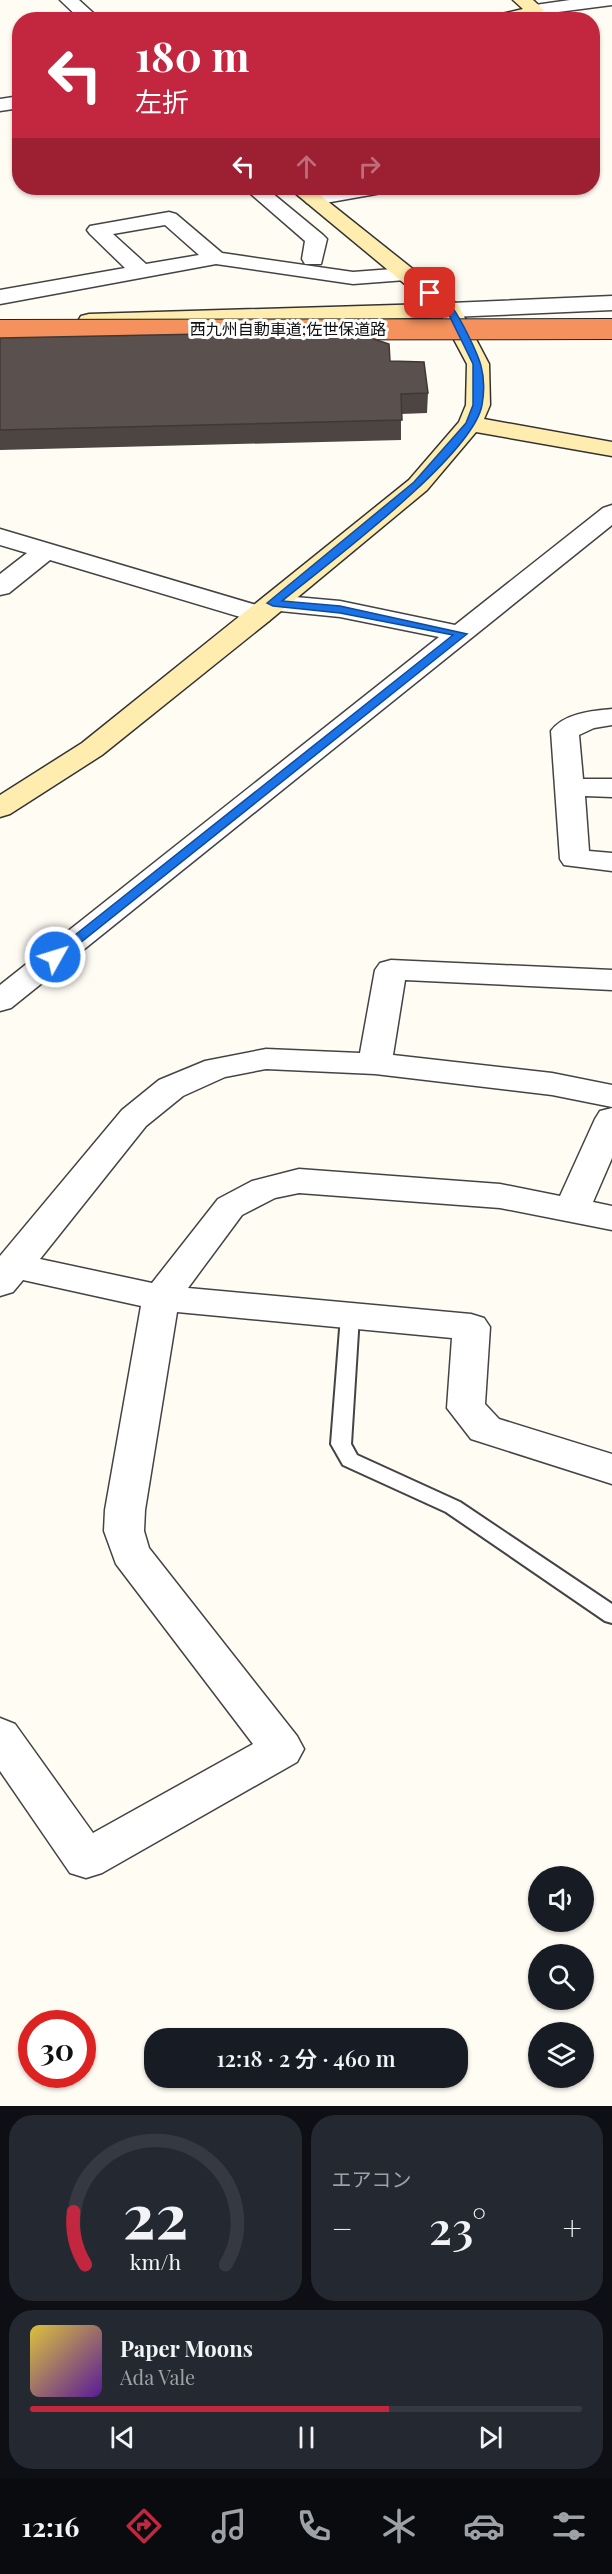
<!DOCTYPE html>
<html lang="ja">
<head>
<meta charset="utf-8">
<style>
	body { margin:0; font-family:"Playfair Display","Noto Sans JP",serif; background:#242831; color:#f1f3f6; height:100vh; display:flex; flex-direction:column; font-size:22px; white-space:nowrap }
	* { box-sizing:border-box; margin:0 }
	p { font-size:20px; color:#9ea1a6 }
	.icon { flex:none; width:33px; height:33px; fill:none; stroke:currentColor; stroke-width:2; stroke-linecap:round; stroke-linejoin:round }
	.map { position:relative; height:2106px; overflow:hidden }
	.sheet { display:flex; flex-direction:column; gap:9px; padding:9px; background:#0d0f14; flex:1 }
	.sheet>* { flex:none }
	.guide { position:absolute; left:12px; top:12px; width:588px; height:183px; border-radius:24px; box-shadow:0 2px 4px #0004; background:#c3273f; color:#fff; overflow:hidden }
	.buttons { position:absolute; left:528px; top:1866px; display:grid; gap:12px }
	.buttons a { display:grid; place-items:center; width:66px; height:66px; border-radius:50%; background:#171b24; box-shadow:0 2px 4px #0004; font-size:30px }
	.speed { position:absolute; left:18px; top:2010px; display:flex; gap:12px; font-size:30px; font-weight:700; text-align:center }
	.speed>* { display:grid; place-content:center; width:78px; height:78px; border-radius:50%; background:#171b24; box-shadow:0 2px 4px #0004; line-height:1 }
	.speed .limit { border:9px solid #d22; background:#fff; color:#111 }
	.pin { position:absolute; display:grid; place-items:center; width:51px; height:51px; color:#fff; margin:-26px; border-radius:12px; box-shadow:0 3px 9px #0006 }
	.me { position:absolute; width:66px; margin:-33px; rotate:51deg; stroke-linejoin:round; filter:drop-shadow(0 0 4px #0008) }
	.turn { display:flex; align-items:center; gap:21px; height:126px; padding:0 24px; font-size:27px }
	.turn .icon { width:78px; height:78px; stroke-width:2.5 }
	.turn b { display:block; font-size:42px; line-height:51px }
	.lanes { display:flex; align-items:center; height:57px; padding:0 24px; background:#0003; justify-content:center; gap:30px; direction:ltr }
	.lanes .off { opacity:.35 }
	.big { font-size:45px; font-weight:600; line-height:1.1 }
	.sheet .card { flex:1; display:flex; flex-direction:column; justify-content:center; gap:9px; min-width:0; padding:0 21px; border-radius:24px; background:#242831 }
	.sheet .dial { align-items:center; gap:0 }
	.dial svg { height:156px; overflow:visible; fill:none; stroke:#363941; stroke-width:7; stroke-linecap:round; text-anchor:middle }
	.dial text { fill:#f1f3f6; stroke:none }
	.song { display:flex; align-items:center; gap:18px }
	.cover { width:72px; height:72px; border-radius:9px; background:linear-gradient(135deg,hsl(50 70% 55%),hsl(270 70% 35%)) }
	.played { height:6px; border-radius:3px; background:linear-gradient(90deg,#c3273f 65%,#363941 65%) }
	.keys { display:flex; justify-content:space-around; direction:ltr }
	.heat { display:flex; justify-content:space-between; align-items:center; font-size:33px; direction:ltr }
	.sheet .tiles { flex:1; display:grid; gap:9px; grid-template-columns:1fr 1fr }
	.card:last-child { grid-column:span 2 }
	.trip { position:absolute; left:144px; top:2028px; width:324px; height:60px; border-radius:24px; background:#171b24; box-shadow:0 2px 4px #0004; font-weight:600; line-height:60px; text-align:center }
	.tab-bar { display:flex; height:96px; justify-content:space-around; align-items:center; background:#090b0e; color:#9ea1a6 }
	.tab-bar .icon { width:42px; height:42px }
	.tab-bar .selected { color:#c3273f }
	.tab-bar b { font-size:27px; color:#f1f3f6 }
	.map>svg:first-child { display:block }
	.lines { fill:none; stroke-linecap:round; stroke-linejoin:round }
	.lane-casing { stroke:#444; stroke-width:4 }
	.street-casing { stroke:#444; stroke-width:3 }
	.secondary-casing { stroke:#333; stroke-width:3 }
	.lane { fill:#fff; fill-rule:evenodd }
	.street { fill:#fff; fill-rule:evenodd }
	.secondary { fill:#ffedb0; fill-rule:evenodd }
	.highway-bridge-casing { stroke:#222; stroke-width:22; stroke-linecap:butt }
	.highway-bridge { stroke:#f4915d; stroke-width:20 }
	.wall { fill:#4d4542 }
	.building { fill:#5a504d; stroke:#3f3836; stroke-width:1.5 }
	.route { fill:#1a73e8; stroke:#114b97; stroke-width:1.5 }
	.labels { text-anchor:middle; stroke-width:6; stroke-linejoin:round; paint-order:stroke }
	.far-street-label { font-size:16px; fill:#111; stroke:#fff }
</style>
</head>
<body>
<div class="map">
<svg width="612" height="2106" viewBox="0 0 612 2106">
	<rect width="100%" height="100%" fill="#fffcf4"/>
	<g class="lines">
		<g class="lane-casing">
			<polygon id="lane" points="350,1310 357,1311 359,1316 351,1444 357,1455 460,1502 612,1604 612,1623 605,1621 446,1512 343,1465 331,1444 341,1316 343,1311"/>
		</g>
		<g class="street-casing">
			<g id="street">
				<polygon points="60,0 79,0 101,20 81,20"/>
				<polygon points="570,0 612,0 612,5 535,15 526,10 535,5"/>
				<polygon points="20,96 20,108 0,111 0,99"/>
				<polygon points="244,188 266,188 323,235 327,239 321,264 305,264 302,259 305,241"/>
				<polygon points="344,188 386,188 383,192 376,194 314,205 307,203 304,199 307,195"/>
				<path d="M169,212L176,214L222,253L353,272L406,268L414,269L417,274L414,279L406,280L353,284L216,264L0,304V290L125,268L90,234L87,230L90,226ZM165,225L199,255L146,264L113,234Z"/>
				<polygon points="612,296 612,310 450,317 442,315 439,310 442,305 450,303"/>
				<polygon points="612,505 612,525 11,1008 0,1011 0,985 439,637 340,617 270,610 273,615 269,621 260,623 50,560 9,593 0,595 0,574 27,553 0,545 0,529 263,607 260,603 264,597 273,595 340,601 455,625 603,508"/>
				<path d="M612,709V725L594,728L579,735L583,779H612V797L585,796L589,851L612,853V871L564,865L560,859L551,731C564,713 592,711 612,709Z"/>
				<polygon points="391,960 612,970 612,990 405,980 393,1055 552,1073 612,1085 612,1107 552,1095 375,1074 266,1069 225,1077 183,1096 146,1126 40,1259 152,1283 218,1199 252,1181 299,1169 500,1184 560,1196 595,1119 600,1111 612,1108 612,1158 593,1202 612,1206 612,1230 500,1208 299,1193 275,1198 242,1215 188,1288 471,1314 484,1318 490,1327 485,1404 499,1419 612,1454 612,1484 471,1439 447,1408 452,1338 177,1312 145,1510 144,1531 149,1548 297,1736 304,1749 297,1762 102,1873 86,1878 70,1873 0,1771 0,1718 15,1724 93,1833 253,1744 116,1564 104,1531 105,1510 141,1306 23,1280 13,1292 0,1296 0,1256 122,1110 159,1080 205,1061 266,1049 360,1053 375,970 380,963"/>
			</g>
		</g>
		<g class="secondary-casing">
			<g id="secondary">
				<polygon points="513,0 533,0 544,10 528,20 490,20 493,16 523,9"/>
				<polygon points="289,188 311,188 458,305 489,364 490,405 484,419 612,442 612,456 476,432 427,490 269,621 102,755 10,814 0,817 0,795 82,743 409,480 459,422 466,405 467,364 442,317 89,328 81,326 78,321 81,316 89,314 429,304"/>
			</g>
		</g>
		<use href="#lane" class="lane"/>
		<use href="#street" class="street"/>
		<use href="#secondary" class="secondary"/>
		<g class="highway-bridge-casing">
			<polyline id="highway-bridge" points="0,330 612,329"/>
		</g>
		<use href="#highway-bridge" class="highway-bridge"/>
	</g>
	<polygon class="wall" points="0,338 390,361 428,393 427,413 401,414 401,440 0,450"/>
	<polygon class="building" points="350,331 389,344 390,361 424,362 428,393 401,394 402,420 0,430 0,338"/>
	<path class="route" d="M427,291C444,289 457,314 464,327C478,355 488,372 482,405C473,456 326,565 282,601L340,606L467,634L60,959H51V954L453,635L340,613L273,606L267,603L414,482L466,423L473,405V364L447,311L427,295Z"/>
	<g class="labels">
		<g class="far-street-label">
			<text x="288" y="335">西九州自動車道;佐世保道路</text>
		</g>
	</g>
</svg>
<div class="buttons">
<a><svg class="icon" aria-label="sound" viewBox="0 0 24 24"><path d="M4 9h4l5-4v14l-5-4H4zM17 9q2 3 0 6"/></svg></a>
<a><svg class="icon" aria-label="search" viewBox="0 0 24 24"><circle cx="10" cy="10" r="6"/><path d="M15 15l6 6"/></svg></a>
<a><svg class="icon" aria-label="layers" viewBox="0 0 24 24"><path d="M12 4l9 5-9 5-9-5zM3 14l9 5 9-5"/></svg></a>
</div>
<div class="speed"><div class="limit">30</div></div>
<div class="pin" style="left:430px;top:293px;background:#d93025"><svg class="icon" aria-label="arrive" viewBox="0 0 24 24"><path d="M6 21V4h12l-3 4 3 4H6"/></svg></div>
<svg class="me" style="left:55px;top:957px" viewBox="-20 -20 40 40"><circle r="17" fill="#1a73e8" stroke="#fff" stroke-width="3"/><path d="M0-11L8 9 0 5-8 9z" fill="#fff"/></svg>
<div class="trip">12:18 · 2 分 · 460 m</div>
<div class="guide">
<div class="turn"><svg class="icon" aria-label="left" viewBox="0 0 24 24"><path d="M17 20v-9H6M10 6l-5 5 5 5"/></svg><div><b>180 m</b>左折</div></div>
<div class="lanes"><svg class="icon" aria-label="left" viewBox="0 0 24 24"><path d="M17 20v-9H6M10 6l-5 5 5 5"/></svg><svg class="icon off" aria-label="ahead" viewBox="0 0 24 24"><path d="M12 20V5M6 11l6-6 6 6"/></svg><svg class="icon off" aria-label="right" viewBox="0 0 24 24"><path d="M7 20v-9h11M14 6l5 5-5 5"/></svg></div>
</div>
</div>
<section class="sheet">
<div class="tiles">
<div class="card dial"><svg viewBox="0 0 100 80">
<path d="M14 69A42 42 0 1 1 86 69"/>
<path d="M14 69A42 42 0 0 1 8 42" stroke="#c3273f"/>
<text x="50" y="56" font-size="32" font-weight="700">22</text>
<text x="50" y="72" font-size="11">km/h</text>
</svg></div>
<div class="card"><p>エアコン</p>
<div class="heat"><a>−</a><b class="big">23°</b><a>+</a></div>
</div>
<div class="card">
<div class="song"><i class="cover"></i><div><b>Paper Moons</b><p>Ada Vale</p></div></div>
<div class="played"></div>
<div class="keys"><svg class="icon" aria-label="previous" viewBox="0 0 24 24"><path d="M18 5L8 12l10 7zM5 5v14"/></svg><svg class="icon" aria-label="pause" viewBox="0 0 24 24"><path d="M8 5v14M16 5v14"/></svg><svg class="icon" aria-label="next" viewBox="0 0 24 24"><path d="M6 5l10 7-10 7zM19 5v14"/></svg></div>
</div>
</div>
</section>
<nav class="tab-bar">
<b>12:16</b>
<svg class="icon selected" aria-label="directions" viewBox="0 0 24 24"><path d="M12 3l9 9-9 9-9-9zM9 14v-3h6M13 9l2 2-2 2"/></svg>
<svg class="icon" aria-label="music" viewBox="0 0 24 24"><path d="M9 18V5l10-2v13"/><circle cx="6" cy="18" r="3"/><circle cx="16" cy="16" r="3"/></svg>
<svg class="icon" aria-label="phone" viewBox="0 0 24 24"><path d="M5 4h4l2 5-3 2q2 4 5 5l2-3 5 2v4C11 20 4 13 5 4z"/></svg>
<svg class="icon" aria-label="climate" viewBox="0 0 24 24"><path d="M12 3v18M4 7l16 10M4 17L20 7"/></svg>
<svg class="icon" aria-label="car" viewBox="0 0 24 24"><path d="M5 17H2v-5l4-1 3-4h7l3 4 3 1v5h-3M9 17h6M6 11h13"/><circle cx="7" cy="17" r="2"/><circle cx="17" cy="17" r="2"/></svg>
<svg class="icon" aria-label="filters" viewBox="0 0 24 24"><path d="M4 7h16M4 17h16"/><circle cx="9" cy="7" r="2"/><circle cx="15" cy="17" r="2"/></svg>
</nav>
</body>
</html>
